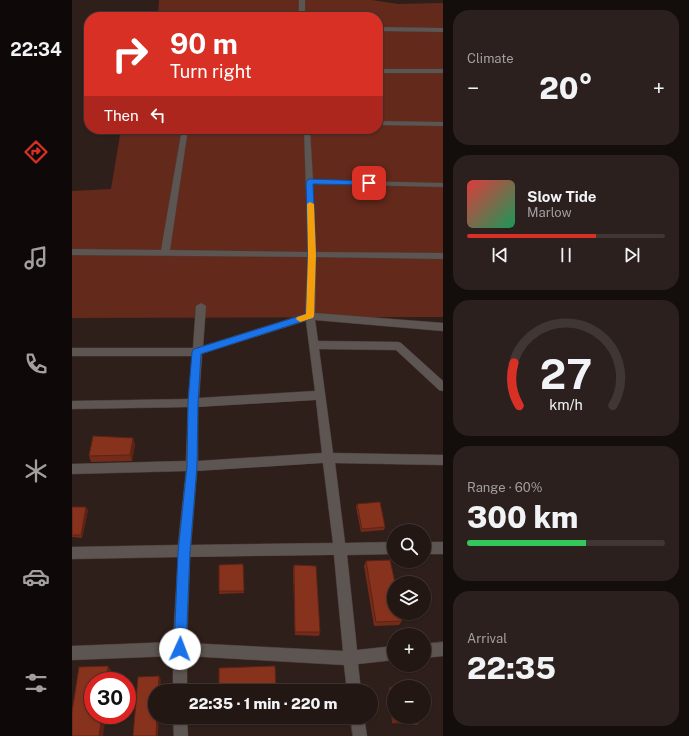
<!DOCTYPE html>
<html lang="en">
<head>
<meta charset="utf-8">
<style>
	body { margin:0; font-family:"Public Sans",sans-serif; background:#2b201d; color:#f1f3f6; height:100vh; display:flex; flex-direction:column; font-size:15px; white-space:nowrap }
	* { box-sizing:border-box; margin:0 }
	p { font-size:13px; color:#a39fa0 }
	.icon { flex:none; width:22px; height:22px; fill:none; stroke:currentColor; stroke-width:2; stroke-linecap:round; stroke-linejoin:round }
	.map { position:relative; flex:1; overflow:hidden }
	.drawer { display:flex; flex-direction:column; gap:10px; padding:10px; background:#130d0b; width:246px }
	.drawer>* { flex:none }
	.guide { position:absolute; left:12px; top:12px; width:299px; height:122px; border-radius:16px; box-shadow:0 1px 3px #0004,0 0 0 1px #403634; background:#d93025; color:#fff; overflow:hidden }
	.tools { position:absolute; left:315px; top:524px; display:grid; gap:8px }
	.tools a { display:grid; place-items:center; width:44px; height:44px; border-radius:50%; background:#231714; box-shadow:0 1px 3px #0004,0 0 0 1px #403634; font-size:20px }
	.speed { position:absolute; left:12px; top:672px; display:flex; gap:8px; font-size:20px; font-weight:700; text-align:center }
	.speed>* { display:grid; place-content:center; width:52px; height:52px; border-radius:50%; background:#231714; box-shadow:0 1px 3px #0004,0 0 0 1px #403634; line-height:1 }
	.speed .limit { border:6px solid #d22; background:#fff; color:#111 }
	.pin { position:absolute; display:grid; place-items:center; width:34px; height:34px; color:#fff; margin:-17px; border-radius:8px; box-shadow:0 2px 6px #0006 }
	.me { position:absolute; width:44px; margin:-22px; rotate:2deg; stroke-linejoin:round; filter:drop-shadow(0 0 3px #0008) }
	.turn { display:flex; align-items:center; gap:14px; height:84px; padding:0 20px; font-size:18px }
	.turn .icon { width:52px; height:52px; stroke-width:2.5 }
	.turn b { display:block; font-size:28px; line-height:34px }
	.then { display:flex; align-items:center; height:38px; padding:0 20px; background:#0003; gap:8px; font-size:15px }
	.big { font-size:30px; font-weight:800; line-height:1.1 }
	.drawer .card { flex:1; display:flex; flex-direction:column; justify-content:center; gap:6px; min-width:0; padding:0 14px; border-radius:16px; background:#2b201d }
	.drawer .dial { align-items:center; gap:0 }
	.dial svg { height:104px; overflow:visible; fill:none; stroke:#403634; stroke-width:7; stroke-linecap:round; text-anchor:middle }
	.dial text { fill:#f1f3f6; stroke:none }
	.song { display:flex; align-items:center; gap:12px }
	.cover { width:48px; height:48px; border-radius:6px; background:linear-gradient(135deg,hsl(0 70% 55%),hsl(150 70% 35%)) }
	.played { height:4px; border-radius:2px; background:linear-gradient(90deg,#d93025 65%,#403634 65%) }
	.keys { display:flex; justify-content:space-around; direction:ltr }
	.heat { display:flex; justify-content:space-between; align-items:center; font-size:22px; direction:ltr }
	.charge { height:6px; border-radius:3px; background:linear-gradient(90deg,#34c759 60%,#403634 0) }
	.trip { position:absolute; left:76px; top:684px; width:230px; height:40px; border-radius:20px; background:#231714; box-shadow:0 1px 3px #0004,0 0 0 1px #403634; font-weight:800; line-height:40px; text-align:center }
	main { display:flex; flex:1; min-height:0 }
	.tab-bar { display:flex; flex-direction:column; width:72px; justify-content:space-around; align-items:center; background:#0e0908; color:#a39fa0 }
	.tab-bar .icon { width:28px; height:28px }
	.tab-bar .on { color:#d93025 }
	.tab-bar b { font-size:18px; color:#f1f3f6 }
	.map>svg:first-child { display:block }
	.green { fill:#63291b }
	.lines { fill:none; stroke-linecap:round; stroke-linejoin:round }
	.street-casing { stroke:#4b3c37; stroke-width:1 }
	.street { fill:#5d5552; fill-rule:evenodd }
	.wall { fill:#742b19 }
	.shaded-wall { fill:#5e2314 }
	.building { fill:#87321d; stroke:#5e2314 }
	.route { fill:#1a73e8; stroke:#114b97 }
	.slow { fill:#f59e0b }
</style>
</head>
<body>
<main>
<nav class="tab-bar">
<b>22:34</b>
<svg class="icon on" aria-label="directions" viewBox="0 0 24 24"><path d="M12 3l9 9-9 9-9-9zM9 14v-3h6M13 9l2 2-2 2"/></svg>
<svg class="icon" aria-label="music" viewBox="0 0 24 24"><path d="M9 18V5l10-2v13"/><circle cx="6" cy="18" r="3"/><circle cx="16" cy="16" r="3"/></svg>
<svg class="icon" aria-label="phone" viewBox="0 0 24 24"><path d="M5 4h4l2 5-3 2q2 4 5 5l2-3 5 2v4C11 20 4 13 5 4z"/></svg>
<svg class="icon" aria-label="climate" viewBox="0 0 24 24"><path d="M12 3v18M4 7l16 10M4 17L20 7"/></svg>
<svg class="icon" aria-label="car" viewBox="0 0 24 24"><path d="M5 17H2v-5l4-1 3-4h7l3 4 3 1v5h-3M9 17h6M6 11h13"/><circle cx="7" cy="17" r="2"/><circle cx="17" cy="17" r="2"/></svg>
<svg class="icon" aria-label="filters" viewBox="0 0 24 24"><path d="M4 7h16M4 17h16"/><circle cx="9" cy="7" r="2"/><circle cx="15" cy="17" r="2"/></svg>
</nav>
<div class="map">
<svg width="371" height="736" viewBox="0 0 371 736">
	<rect width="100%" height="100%" fill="#2f1f1a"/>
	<polygon class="green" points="87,0 300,0 326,4 371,3 371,317 0,318 0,191 39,189 49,129 306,129 306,17 86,17"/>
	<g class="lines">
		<g class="street-casing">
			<g id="street">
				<rect x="227" y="0" width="6" height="17"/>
				<polygon points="306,27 371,28 371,32 306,31"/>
				<rect x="306" y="69" width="65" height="4"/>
				<polygon points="306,121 371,122 371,126 306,125"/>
				<path d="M110,129H116L98,250L236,252L232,129H238L241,180L371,183V187L241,184L244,252L371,253V259L244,257L243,313L371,323V331L243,320L246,341L326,342L329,343L371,381V391L367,390L324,350L247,349L261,453L371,455V465L263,463L273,543L322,542V554L275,555L285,650L322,646V660L286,664L289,691H275L272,665L115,656V691H101V656L0,660V646L101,642L106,557L0,559V547L106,545L114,471L0,474V464L114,461L116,407L0,409V401L116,399L120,356H0V348H121L124,306L129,303L134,306L131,346L233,314L236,257L0,255V249L89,250ZM234,321L243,391L127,398L130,354ZM244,400L250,453L126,461V407ZM251,463L261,543L119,545L125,471ZM262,555L271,651L115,643L118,557Z"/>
				<rect x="352" y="542" width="19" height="12"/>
				<polygon points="371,642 371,656 352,658 352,644"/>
				<polygon points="101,717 115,717 116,736 102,736"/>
				<polygon points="278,717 292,717 295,736 281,736"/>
			</g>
		</g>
		<use href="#street" class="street"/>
	</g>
	<g class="wall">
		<polygon points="63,444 60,461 19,462 17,456"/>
		<polygon points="285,504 313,527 312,530 289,532 284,507"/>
		<polygon points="0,507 16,510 10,538 0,537"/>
		<polygon points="294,561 330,621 327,625 302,626 292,566"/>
		<polygon points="171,564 172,593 147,594 147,591"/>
		<polygon points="222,565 248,632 247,636 223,635 221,570"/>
		<polygon points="319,687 347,723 345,725 320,723 317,688"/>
	</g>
	<g class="shaded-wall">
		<polygon points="61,438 63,444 60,461 58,455"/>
		<polygon points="14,507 16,510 10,538 9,535"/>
		<polygon points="36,666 39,670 38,681 35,681"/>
		<polygon points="87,676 89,680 88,691 86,691"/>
		<polygon points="30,715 34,715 31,736 27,736"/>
		<polygon points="85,717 87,717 86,736 84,736"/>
	</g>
	<g class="building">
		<polygon points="21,436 61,438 58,455 17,456"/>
		<polygon points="308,502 313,527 290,529 285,504"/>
		<polygon points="0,507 14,507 9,535 0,535"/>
		<polygon points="318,560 323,583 322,583 322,613 328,613 330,621 304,622 294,561"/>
		<polygon points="171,564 172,591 147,591 147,565"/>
		<polygon points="222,565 244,566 248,632 223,632"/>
		<polygon points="36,666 35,681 21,681 21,715 30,715 27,736 0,736 0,712 7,667"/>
		<polygon points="203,666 204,691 147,691 147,668"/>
		<polygon points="87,676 86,691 83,691 83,717 85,717 84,736 61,736 66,677"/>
		<polygon points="319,687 323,687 322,687 322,717 346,717 347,723 322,722"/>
	</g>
	<polygon class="route" points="237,179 297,181 300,183 297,185 241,184 244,255 241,318 129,354 126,403 125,466 118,552 114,649 112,654 108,656 104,654 102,649 106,552 115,466 116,403 120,352 122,349 234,314 236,255 234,182"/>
	<polygon class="slow" points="238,202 242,204 244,255 242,316 241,318 228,322 224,319 225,317 234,314 236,255 235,204"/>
</svg>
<div class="tools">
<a><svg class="icon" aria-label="search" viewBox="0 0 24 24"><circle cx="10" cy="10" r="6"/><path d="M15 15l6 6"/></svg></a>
<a><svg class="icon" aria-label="layers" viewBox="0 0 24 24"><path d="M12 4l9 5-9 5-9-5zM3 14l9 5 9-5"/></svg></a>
<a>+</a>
<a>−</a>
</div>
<div class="speed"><div class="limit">30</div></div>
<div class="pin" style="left:297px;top:183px;background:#d93025"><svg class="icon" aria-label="arrive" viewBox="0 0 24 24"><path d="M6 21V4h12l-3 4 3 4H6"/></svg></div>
<svg class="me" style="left:108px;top:649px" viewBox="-20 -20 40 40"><circle r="19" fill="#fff"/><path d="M0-13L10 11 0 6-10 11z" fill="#1a73e8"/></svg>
<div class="trip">22:35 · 1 min · 220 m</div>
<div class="guide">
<div class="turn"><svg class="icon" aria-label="right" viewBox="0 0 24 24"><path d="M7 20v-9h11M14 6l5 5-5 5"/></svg><div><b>90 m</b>Turn right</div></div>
<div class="then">Then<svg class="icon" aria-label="left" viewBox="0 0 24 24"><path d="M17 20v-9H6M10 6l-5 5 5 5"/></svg></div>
</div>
</div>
<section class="drawer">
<div class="card"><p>Climate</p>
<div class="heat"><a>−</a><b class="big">20°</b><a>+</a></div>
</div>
<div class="card">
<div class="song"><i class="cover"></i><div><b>Slow Tide</b><p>Marlow</p></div></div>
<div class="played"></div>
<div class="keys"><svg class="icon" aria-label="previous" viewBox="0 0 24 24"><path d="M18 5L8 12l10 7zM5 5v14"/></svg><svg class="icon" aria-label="pause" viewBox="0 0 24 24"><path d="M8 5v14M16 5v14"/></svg><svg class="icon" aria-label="next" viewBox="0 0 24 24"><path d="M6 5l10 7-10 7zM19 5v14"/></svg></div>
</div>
<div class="card dial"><svg viewBox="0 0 100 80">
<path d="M14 69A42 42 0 1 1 86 69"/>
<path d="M14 69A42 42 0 0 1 10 36" stroke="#d93025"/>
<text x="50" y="56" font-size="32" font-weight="700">27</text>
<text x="50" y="72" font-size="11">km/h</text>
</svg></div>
<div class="card"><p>Range · 60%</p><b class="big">300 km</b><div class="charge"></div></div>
<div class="card"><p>Arrival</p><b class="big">22:35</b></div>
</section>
</main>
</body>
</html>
